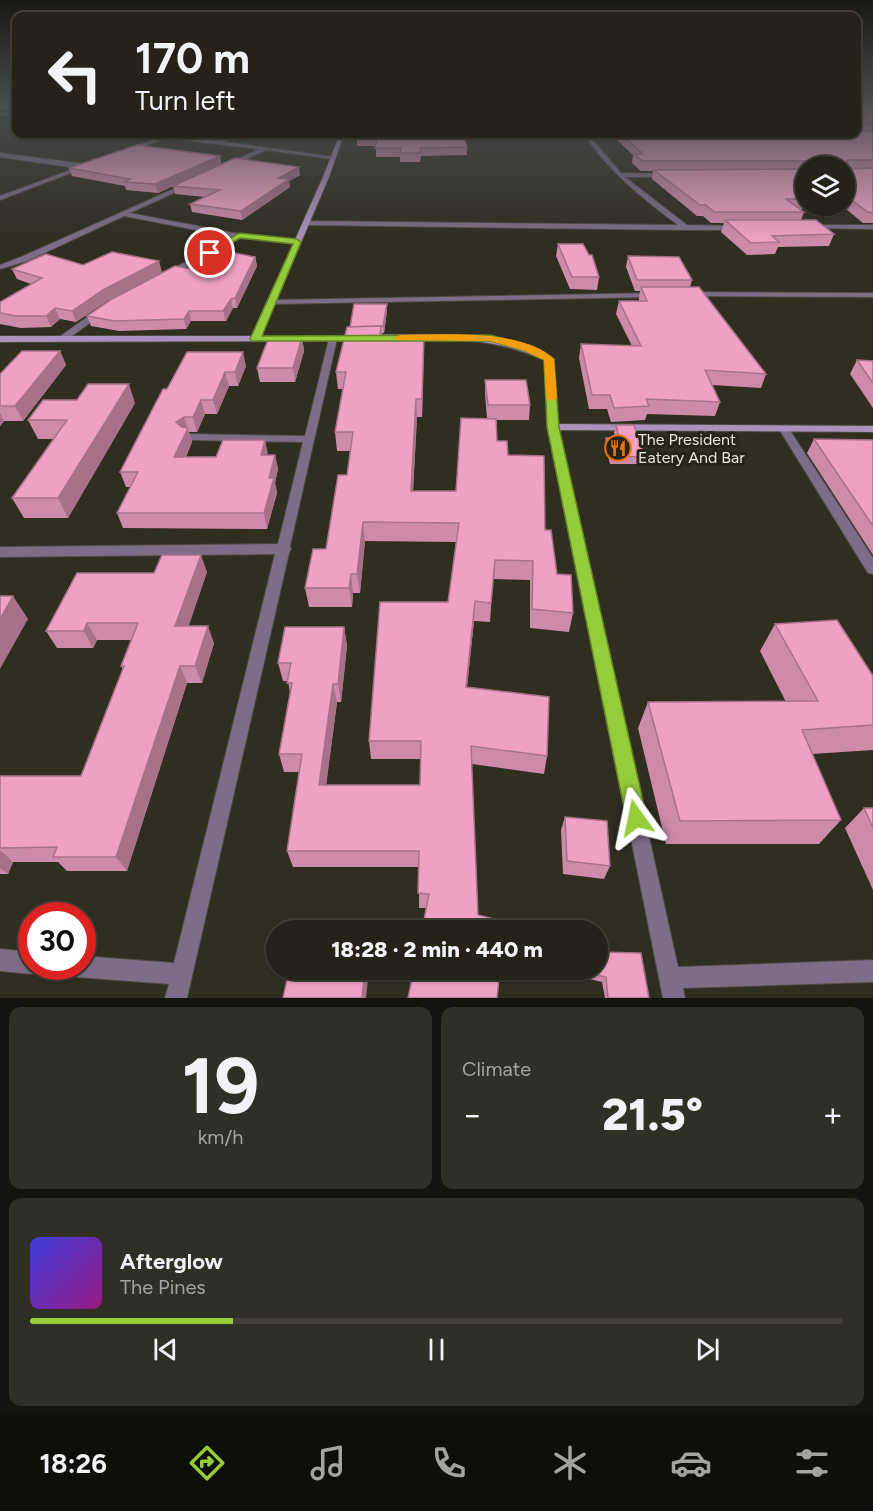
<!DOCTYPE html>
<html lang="en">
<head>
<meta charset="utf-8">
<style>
	body { margin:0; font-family:Figtree,sans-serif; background:#302f26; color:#f1f3f6; height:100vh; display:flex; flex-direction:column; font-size:22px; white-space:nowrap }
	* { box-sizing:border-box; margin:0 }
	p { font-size:20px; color:#a3a4a2 }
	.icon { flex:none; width:33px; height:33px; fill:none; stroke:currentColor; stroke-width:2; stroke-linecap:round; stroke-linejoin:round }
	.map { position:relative; height:998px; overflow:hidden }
	.details { display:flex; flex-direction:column; gap:9px; padding:9px; background:#14130e; flex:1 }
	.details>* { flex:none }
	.top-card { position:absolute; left:12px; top:12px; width:849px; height:126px; border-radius:12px; box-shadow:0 2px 4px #0004,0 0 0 2px #413f38; background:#242219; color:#f1f3f6; overflow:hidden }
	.controls { position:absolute; left:795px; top:156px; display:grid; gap:12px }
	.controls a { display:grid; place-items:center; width:60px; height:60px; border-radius:50%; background:#242219; box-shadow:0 2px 4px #0004,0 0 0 2px #413f38; font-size:30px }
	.speed { position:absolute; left:18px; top:902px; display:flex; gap:12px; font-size:30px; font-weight:700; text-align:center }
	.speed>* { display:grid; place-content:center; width:78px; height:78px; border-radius:50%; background:#242219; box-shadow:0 2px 4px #0004,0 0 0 2px #413f38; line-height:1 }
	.speed .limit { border:9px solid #d22; background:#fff; color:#111 }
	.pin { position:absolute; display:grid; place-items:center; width:51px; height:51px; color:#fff; margin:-26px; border:3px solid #fff; border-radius:50%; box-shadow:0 2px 6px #0007 }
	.me { position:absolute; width:66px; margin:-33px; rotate:348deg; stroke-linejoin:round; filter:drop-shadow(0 0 4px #0008) }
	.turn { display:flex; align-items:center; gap:21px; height:126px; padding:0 24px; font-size:27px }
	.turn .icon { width:78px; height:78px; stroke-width:2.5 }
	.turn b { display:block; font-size:42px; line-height:51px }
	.big { font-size:45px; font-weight:800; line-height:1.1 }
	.details .widget { flex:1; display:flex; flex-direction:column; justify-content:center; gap:9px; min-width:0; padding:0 21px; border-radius:12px; background:#302f26 }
	.details .dial { align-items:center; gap:0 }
	.dial b { font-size:78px; line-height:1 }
	.song { display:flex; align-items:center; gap:18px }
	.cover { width:72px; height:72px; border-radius:9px; background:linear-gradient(135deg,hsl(240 70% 55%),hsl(310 70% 35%)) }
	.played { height:6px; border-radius:3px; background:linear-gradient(90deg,#95cc3a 25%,#413f38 25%) }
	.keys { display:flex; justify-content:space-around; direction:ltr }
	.heat { display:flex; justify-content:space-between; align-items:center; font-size:33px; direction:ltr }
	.details .tiles { flex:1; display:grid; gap:9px; grid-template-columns:1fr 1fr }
	.widget:last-child { grid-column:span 2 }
	.trip { position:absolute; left:266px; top:920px; width:342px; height:60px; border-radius:30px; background:#242219; box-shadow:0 2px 4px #0004,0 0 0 2px #413f38; font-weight:800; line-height:60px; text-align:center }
	.menu { display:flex; height:96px; justify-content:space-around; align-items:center; background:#0e0e0a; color:#a3a4a2 }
	.menu .icon { width:42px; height:42px }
	.menu .current { color:#95cc3a }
	.menu b { font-size:27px; color:#f1f3f6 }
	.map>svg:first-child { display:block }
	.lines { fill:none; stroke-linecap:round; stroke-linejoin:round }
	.street-casing { stroke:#4d4a3f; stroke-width:2 }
	.secondary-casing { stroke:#4d4a3f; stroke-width:2 }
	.street { fill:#7d6d88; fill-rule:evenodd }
	.secondary { fill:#ab91bc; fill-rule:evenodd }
	.wall { fill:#ce8aa9; fill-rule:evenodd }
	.shaded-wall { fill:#a77189 }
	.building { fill:#efa1c4; stroke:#a77189; stroke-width:1.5 }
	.route { fill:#95cc3a; stroke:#618526; stroke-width:1.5 }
	.slow { fill:#f59e0b }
	.labels { text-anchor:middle; stroke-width:6; stroke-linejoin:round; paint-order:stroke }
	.poi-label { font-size:16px; fill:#e7e5dd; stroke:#262317; text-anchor:start }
</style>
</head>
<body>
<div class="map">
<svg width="873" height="998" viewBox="0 0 873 998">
	<rect width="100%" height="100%" fill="#302d21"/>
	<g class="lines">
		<g class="street-casing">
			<g id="street">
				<polygon points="0,112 16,115 16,117 0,114"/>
				<polygon points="147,134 157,134 218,141 237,134 242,134 224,142 335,157 332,159 266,150 227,168 225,165 259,149 167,138 126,152 126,150 161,137"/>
				<path d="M584,134L634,135L632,137L591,138L621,173L671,174L669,177H625L687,225L737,226L740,228L737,230H686L306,225L303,223L306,221L678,225C642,198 609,172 584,134Z"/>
				<polygon points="0,153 86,164 89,166 0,200 0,196 76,168 0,157"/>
				<polygon points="187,183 189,186 130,213 239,234 297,240 300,242 297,244 240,238 170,276 166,274 167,272 232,237 124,216 27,261 0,269 0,265 21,257"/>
				<polygon points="811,225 873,225 873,229 809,228 809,226"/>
				<polygon points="686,292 873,293 873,297 689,296 686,296"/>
				<polygon points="657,293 657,297 654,297 271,304 267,302 271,300"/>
				<polygon points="99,309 106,311 65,341 59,341 59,337"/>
				<polygon points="333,336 337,339 290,546 291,549 289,553 187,998 165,998 169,984 76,977 69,973 65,966 82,966 82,956 174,963 275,554 0,557 0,547 278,544 303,442 188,440 183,437 188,434 305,436 329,339"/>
				<polygon points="553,424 558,427 678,967 873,960 873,982 683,988 685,998 663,998 548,427"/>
				<polygon points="784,426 789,429 873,558 873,574 868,573 779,429"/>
				<polygon points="0,949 32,952 32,966 41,966 39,970 32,974 0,971"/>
			</g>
		</g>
		<g class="secondary-casing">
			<g id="secondary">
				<polygon points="340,134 344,134 329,177 261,336 358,336 362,339 361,341 0,342 0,336 252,336 323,177"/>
				<path d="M409,335C462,334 503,334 552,357L558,424L873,426V432L553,430L548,427L544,360C513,346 483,340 448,340C434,340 420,342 406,340V336Z"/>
			</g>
		</g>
		<use href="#street" class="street"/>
		<use href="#secondary" class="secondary"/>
	</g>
	<g class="wall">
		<polygon points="0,100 16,100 16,109 10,108 0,110"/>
		<path d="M856,100H873L872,131H873V223H863L846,209H800L804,212L801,220L834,234L829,246L778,247L775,254L747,255L721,232L724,223H711L703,216H697L652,179L653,171H641L632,163L633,155L617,140L618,134H610H856ZM806,166H844V206H806Z"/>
		<polygon points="175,134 226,134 215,138"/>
		<polygon points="358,134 467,147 467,155 421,156 420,162 400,162 400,157 376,157 376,146 357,146 357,138"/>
		<polygon points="220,156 221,164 158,193 126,190 125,186 72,176 69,168"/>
		<polygon points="300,175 289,181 290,187 242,220 192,212 190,204 205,197 175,194 173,186"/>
		<polygon points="558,244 599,277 597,290 570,289 556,256"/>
		<polygon points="628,256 692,280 690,287 766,374 761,388 712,385 720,402 715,416 647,414 645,420 611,422 607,409 589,409 579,358 581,344 632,346 616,314 619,301 639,301 639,299 640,291 635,291 626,267"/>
		<polygon points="255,257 257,266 237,308 233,308 226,321 191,321 186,329 119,331 91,326 87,316 197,270 219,263"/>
		<polygon points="83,265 162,272 107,301 76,322 60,319 51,327 21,328 0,324 0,302 31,284 17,279 12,269"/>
		<polygon points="387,311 384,333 382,333 382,335 424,335 422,417 417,417 413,491 456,491 487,418 485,395 485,380 530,405 529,420 496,420 497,441 508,455 545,530 557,574 573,613 569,632 530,628 530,580 493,579 490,622 474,621 467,687 547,756 544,774 472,764 426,908 419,908 419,867 293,867 287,851 299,772 284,772 279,754 290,693 288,681 283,681 278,663 344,627 347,646 341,702 337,702 326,785 420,785 421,759 371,759 369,741 448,602 456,542 365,541 360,593 353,593 352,607 309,607 305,588 326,549 347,475 350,451 337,451 335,432 343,389 338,389 336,372 350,327"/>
		<polygon points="302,337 304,351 295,382 260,382 257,368"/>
		<polygon points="60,351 66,365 23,421 4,421 0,426 0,374"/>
		<polygon points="857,360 873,361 873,408 850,374"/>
		<polygon points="246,366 238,386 229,386 217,414 205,414 197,432 189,432 192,442 186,457 275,455 278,469 275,483 277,493 267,529 123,528 117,513 130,487 126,487 120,472 167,389"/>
		<polygon points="135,403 68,518 24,518 12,498 53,439 38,439 28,420"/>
		<polygon points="616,425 645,457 643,464 610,464 605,445 606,438 615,438 614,433"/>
		<polygon points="814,439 873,440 873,555 807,453"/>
		<polygon points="207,572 188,626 214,643 202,683 187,683 127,871 67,871 58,862 13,862 8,874 0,874 0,776 81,776 123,669 121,666 131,640 97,640 93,648 57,648 46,631 154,573"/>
		<polygon points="775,624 873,676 873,750 812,754 841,820 819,844 666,844 638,728 648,702 786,702 760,651"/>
		<polygon points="864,808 873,808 873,890 845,828"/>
		<polygon points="565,817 610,866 604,879 563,874 561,830"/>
		<polygon points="548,969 597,969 649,998 605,998 602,982"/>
	</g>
	<g class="shaded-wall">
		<polygon points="857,100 873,100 873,103 856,104"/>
		<polygon points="8,102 10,108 0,110 0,103"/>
		<polygon points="214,134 226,134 215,138"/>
		<polygon points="220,156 221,164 158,193 155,184"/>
		<polygon points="299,167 300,175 289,181 290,187 242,220 241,211 279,178"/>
		<polygon points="255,257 257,266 237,308 235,298"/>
		<polygon points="159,261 162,272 107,301 76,322 72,311 103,290"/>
		<polygon points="231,299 233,308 226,321 223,311"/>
		<polygon points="387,304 387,311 384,333 383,326"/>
		<polygon points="55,308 60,319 51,327 46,316"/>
		<polygon points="189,311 191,321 186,329 184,319"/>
		<polygon points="424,335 424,352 422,417 422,399"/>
		<polygon points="302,337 304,351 295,382 293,368"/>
		<polygon points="60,351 66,365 23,421 15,406"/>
		<polygon points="243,352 246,366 238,386 235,372"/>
		<polygon points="225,372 229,386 217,414 213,400"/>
		<polygon points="129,384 135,403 68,518 58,498"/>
		<polygon points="416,399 417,417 412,510 411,491"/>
		<polygon points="201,400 205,414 197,432 193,417"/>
		<polygon points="0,413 4,421 0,426"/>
		<polygon points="184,417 192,442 179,471 174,457 176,422"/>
		<polygon points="265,440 268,454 261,455"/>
		<polygon points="275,455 278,469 275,483 277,493 267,529 264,513 269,478"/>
		<polygon points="363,522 365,541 360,593 357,574"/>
		<polygon points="201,555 207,572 183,643 175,626"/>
		<polygon points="351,574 353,593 352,607 349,588"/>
		<polygon points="13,596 28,619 0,669 0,619"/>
		<polygon points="475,601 474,621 465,705 466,687"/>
		<polygon points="87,623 97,640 93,648 84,631"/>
		<polygon points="208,626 214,643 202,683 195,666"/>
		<polygon points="344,627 347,646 341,702 338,684"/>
		<polygon points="180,666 187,683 127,871 116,857"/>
		<polygon points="333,684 337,702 324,802 319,785"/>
		<polygon points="0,850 13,862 8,874 0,868"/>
		<polygon points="365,969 369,969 366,998 362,998"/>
	</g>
	<g class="building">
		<polygon points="0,100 16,100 16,103 8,102 0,103"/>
		<polygon points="856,100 858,100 857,102 873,102 873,117 858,110 858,117 873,124 856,124"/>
		<polygon points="856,131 873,131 873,160 848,160 845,163 848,169 873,168 873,213 868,212 850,199 844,199 844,166 810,166 811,161 643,161 634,154 643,154 621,134 856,134"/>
		<polygon points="358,134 463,134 467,147 421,148 420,153 400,153 401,148 375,148 377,138 357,138"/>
		<polygon points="137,145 220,156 155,184 124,182 130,179 69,168"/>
		<polygon points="235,158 299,167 279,178 289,179 241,211 190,204 220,190 173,186"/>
		<polygon points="806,169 806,199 786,199 804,212 714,212 706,205 700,205 654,170"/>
		<polygon points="725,220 816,220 834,234 772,236 779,242 751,243"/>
		<polygon points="558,244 583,244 589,255 592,255 599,277 572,277"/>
		<polygon points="112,252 159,261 103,290 72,311 55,308 46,316 16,316 0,313 0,302 42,278 12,269 46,254 83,265"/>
		<polygon points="235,253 255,257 235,298 231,299 223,311 189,311 184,319 115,321 87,316 112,299 175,266 197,270 210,261 219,263"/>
		<polygon points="628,256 679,257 692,280 637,280"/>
		<polygon points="641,287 699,287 766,374 705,370 720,402 646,399 649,406 614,408 610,395 592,395 581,344 641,346 619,301 647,301"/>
		<polygon points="354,304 387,304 383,326 350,327"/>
		<polygon points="381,326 380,335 424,335 422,399 416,399 411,491 456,491 461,418 496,419 497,441 507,441 508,455 544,456 545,530 551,530 557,574 571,575 573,613 532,609 533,561 495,560 491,603 475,601 466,687 549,697 547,756 471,746 478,915 506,922 505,930 422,930 429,894 418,893 419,851 287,851 302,754 279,754 292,683 287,683 291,663 278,663 285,627 344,627 338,684 333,684 319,785 420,785 421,741 369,741 380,602 448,602 459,523 363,522 357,574 351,574 349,588 305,588 313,549 326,549 338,475 347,475 353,432 335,432 346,372 336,372 347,327"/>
		<polygon points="269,337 302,337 293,368 257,368"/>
		<polygon points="22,351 60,351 15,406 0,406 0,374"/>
		<polygon points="187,352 243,352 235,372 225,372 213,400 201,400 193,417 184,417 176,422 182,427 188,428 174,457 216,457 223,440 265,440 261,455 275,455 269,478 274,478 264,513 117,513 138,472 120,472 163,389 167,389"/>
		<polygon points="857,360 873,361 873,383"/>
		<polygon points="485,380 526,380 530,405 488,405"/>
		<polygon points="88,384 129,384 58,498 12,498 67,420 28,420 43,400 77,400"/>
		<polygon points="616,425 634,425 645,457 612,456 606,438 619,438"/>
		<polygon points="814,439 873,440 873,526"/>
		<polygon points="162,555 201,555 175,626 208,626 195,666 180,666 116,857 53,857 57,847 0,848 0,776 81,776 124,666 121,666 138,623 87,623 84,631 46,631 77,573 154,573"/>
		<polygon points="0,596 13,596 0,619"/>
		<polygon points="837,620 873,676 873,725 802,730 841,820 680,821 648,702 818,701 775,624"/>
		<polygon points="864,808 873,808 873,828"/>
		<polygon points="565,817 607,821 610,866 567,861"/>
		<polygon points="551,920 582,927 582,930 550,930"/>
		<polygon points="597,952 641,953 649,998 608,998 606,977 572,969 597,969"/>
		<polygon points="334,969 365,969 362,998 283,998 289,970 334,974"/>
		<polygon points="414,969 500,969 497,998 408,998"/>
	</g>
	<linearGradient id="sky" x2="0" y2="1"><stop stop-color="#1a1912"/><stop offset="0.42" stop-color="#484c4e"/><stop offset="1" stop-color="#484c4e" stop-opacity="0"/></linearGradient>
	<rect width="873" height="240" fill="url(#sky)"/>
	<polygon class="route" points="239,233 297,239 301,242 262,336 490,335 531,346 554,359 559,427 647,818 644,825 636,828 629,825 626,818 547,427 544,360 523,350 490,341 252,341 250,339 293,244 240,238 213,254 206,253"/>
	<path class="slow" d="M400,335C442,335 522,328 554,359L557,398L551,401L546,398L544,360L523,350L490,341L396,340L394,338Z"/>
	<defs>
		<g id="restaurant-ring" transform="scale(1.35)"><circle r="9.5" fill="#262317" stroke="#e8710a" stroke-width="1.5"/><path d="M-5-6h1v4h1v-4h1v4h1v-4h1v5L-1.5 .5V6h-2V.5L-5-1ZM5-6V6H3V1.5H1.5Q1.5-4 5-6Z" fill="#e8710a"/></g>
	</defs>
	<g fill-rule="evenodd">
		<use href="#restaurant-ring" x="618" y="448"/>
	</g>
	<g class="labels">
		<g class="poi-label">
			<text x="638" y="445">The President<tspan x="638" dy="18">Eatery And Bar</tspan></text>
		</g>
	</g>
</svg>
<div class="controls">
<a><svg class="icon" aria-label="layers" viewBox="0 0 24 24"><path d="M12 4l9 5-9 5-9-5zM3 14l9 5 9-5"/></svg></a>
</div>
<div class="speed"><div class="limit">30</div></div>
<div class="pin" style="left:210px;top:253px;background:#d93025"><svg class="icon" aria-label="arrive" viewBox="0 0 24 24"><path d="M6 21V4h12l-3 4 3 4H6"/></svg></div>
<svg class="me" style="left:636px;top:818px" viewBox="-20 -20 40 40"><path d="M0-17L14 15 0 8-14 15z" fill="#95cc3a" stroke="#fff" stroke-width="4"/></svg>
<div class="trip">18:28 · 2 min · 440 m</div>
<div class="top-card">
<div class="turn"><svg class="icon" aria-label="left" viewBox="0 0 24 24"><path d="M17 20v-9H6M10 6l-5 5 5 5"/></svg><div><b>170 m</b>Turn left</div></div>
</div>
</div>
<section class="details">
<div class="tiles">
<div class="widget dial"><b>19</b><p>km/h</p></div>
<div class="widget"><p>Climate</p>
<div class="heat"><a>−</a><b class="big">21.5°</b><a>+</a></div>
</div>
<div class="widget">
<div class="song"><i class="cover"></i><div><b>Afterglow</b><p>The Pines</p></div></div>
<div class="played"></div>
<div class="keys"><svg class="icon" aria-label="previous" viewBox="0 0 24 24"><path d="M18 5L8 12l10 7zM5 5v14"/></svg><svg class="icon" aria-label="pause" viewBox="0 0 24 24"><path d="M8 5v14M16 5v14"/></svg><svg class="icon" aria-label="next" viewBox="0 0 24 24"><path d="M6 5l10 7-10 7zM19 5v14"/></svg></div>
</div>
</div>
</section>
<nav class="menu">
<b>18:26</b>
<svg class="icon current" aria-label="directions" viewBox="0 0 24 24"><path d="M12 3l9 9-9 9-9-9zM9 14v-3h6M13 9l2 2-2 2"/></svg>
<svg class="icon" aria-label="music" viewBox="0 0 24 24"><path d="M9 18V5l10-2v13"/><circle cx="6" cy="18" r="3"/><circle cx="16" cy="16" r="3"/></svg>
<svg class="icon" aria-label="phone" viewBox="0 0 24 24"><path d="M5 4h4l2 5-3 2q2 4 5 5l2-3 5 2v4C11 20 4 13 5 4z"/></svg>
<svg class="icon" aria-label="climate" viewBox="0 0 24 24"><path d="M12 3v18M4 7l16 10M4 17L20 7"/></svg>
<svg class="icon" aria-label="car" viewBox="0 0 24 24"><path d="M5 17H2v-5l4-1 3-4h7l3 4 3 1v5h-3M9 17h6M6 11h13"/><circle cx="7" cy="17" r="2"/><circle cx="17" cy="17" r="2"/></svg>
<svg class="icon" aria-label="filters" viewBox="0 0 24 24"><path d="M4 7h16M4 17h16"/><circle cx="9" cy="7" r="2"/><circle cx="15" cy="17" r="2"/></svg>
</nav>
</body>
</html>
